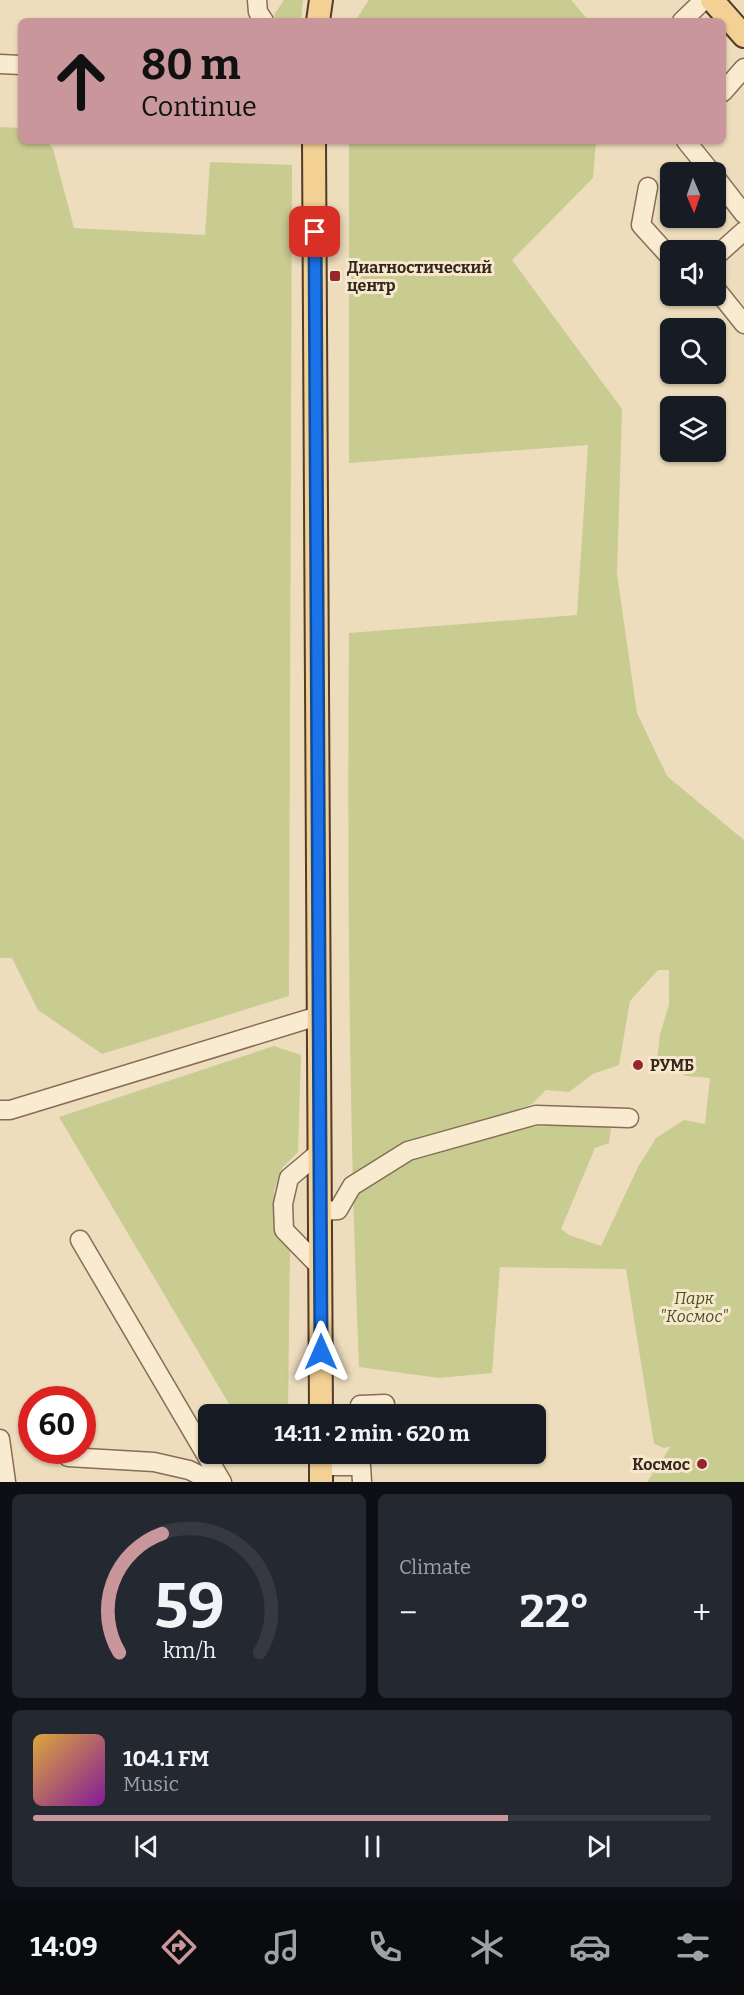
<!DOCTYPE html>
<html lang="en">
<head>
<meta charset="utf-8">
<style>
	body { margin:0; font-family:Bitter,serif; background:#242831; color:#f1f3f6; height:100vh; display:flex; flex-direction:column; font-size:22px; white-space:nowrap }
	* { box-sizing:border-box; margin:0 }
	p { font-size:20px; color:#9ea1a6 }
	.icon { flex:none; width:33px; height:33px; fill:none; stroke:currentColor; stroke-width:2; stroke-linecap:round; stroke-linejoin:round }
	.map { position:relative; height:1482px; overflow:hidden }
	.panel { display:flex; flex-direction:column; gap:12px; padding:12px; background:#0d0f14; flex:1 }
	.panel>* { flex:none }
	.banner { position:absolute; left:18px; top:18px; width:708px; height:126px; border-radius:9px; box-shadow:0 2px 4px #0004; background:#c8969b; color:#111; overflow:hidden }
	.needle { width:39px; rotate:178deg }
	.controls { position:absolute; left:660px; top:162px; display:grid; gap:12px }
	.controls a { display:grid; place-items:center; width:66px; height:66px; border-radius:9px; background:#171b24; box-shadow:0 2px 4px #0004; font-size:30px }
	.speed { position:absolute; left:18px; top:1386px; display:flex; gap:12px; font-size:30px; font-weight:700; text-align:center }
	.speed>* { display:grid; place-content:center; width:78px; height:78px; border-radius:50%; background:#171b24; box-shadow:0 2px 4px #0004; line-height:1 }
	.speed .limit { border:9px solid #d22; background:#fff; color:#111 }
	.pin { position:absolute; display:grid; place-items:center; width:51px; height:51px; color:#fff; margin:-26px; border-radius:12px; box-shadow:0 3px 9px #0006 }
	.me { position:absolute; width:66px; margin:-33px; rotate:0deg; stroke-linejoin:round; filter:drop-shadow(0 0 4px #0008) }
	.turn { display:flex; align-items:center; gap:21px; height:126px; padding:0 24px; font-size:27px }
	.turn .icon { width:78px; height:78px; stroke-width:2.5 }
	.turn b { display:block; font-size:42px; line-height:51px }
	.big { font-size:45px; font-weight:700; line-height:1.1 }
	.panel .tile { flex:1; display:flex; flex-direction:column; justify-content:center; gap:9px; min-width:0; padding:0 21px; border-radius:9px; background:#242831 }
	.panel .dial { align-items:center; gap:0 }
	.dial svg { height:156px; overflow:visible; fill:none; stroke:#363941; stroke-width:7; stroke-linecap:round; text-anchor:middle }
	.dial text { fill:#f1f3f6; stroke:none }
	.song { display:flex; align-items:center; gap:18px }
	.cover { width:72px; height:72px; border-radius:9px; background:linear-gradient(135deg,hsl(40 70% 55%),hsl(290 70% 35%)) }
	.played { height:6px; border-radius:3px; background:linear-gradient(90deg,#c8969b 70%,#363941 70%) }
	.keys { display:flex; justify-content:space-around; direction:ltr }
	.heat { display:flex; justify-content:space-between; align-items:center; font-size:33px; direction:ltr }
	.panel .tiles { flex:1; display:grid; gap:12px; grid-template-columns:1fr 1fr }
	.tile:last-child { grid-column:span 2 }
	.trip { position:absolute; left:198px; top:1404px; width:348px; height:60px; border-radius:9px; background:#171b24; box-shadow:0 2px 4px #0004; font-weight:700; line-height:60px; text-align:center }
	.dock { display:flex; height:96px; justify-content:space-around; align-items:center; background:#090b0e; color:#9ea1a6 }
	.dock .icon { width:42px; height:42px }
	.dock .current { color:#c8969b }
	.dock b { font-size:27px; color:#f1f3f6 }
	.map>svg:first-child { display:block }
	.green { fill:#c8cc91; fill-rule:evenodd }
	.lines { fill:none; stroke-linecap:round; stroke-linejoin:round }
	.minor-casing { stroke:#866d56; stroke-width:21 }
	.major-casing { stroke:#533b2b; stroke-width:26 }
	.minor { stroke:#f9ebd0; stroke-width:18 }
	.major { stroke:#f3d093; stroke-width:22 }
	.route-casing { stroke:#114b97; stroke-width:15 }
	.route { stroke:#1a73e8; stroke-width:10 }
	.poi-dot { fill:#96252c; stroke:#f6e7cd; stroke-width:2 }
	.labels { text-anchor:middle; stroke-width:6; stroke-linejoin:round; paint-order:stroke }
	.poi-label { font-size:16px; font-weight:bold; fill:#35261b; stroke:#f6e7cd; text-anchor:start }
	.park-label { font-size:16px; font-style:italic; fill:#485221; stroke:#f6e7cd }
</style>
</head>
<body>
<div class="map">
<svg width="744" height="1482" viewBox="0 0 744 1482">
	<rect width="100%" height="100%" fill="#eeddbd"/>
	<g class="green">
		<polygon points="284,0 303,0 301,21 276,21 274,15"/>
		<polygon points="369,0 571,0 589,21 355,21"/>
		<polygon points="0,127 21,128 21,141 47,141 53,149 74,228 205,235 210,162 292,165 289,996 102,1054 38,1010 12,958 0,958"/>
		<path d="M349,141H596L593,178L512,260L622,409L617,574L637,713L667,776L744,840V1482H647L671,1446L664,1448L654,1444L626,1269L500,1267L492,1373L439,1378L359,1367C349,1123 347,878 349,633L577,615L588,445L349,463ZM658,970H669V1005L660,1034L657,1061L686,1076L710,1078L705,1124L684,1120L656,1138L638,1167L601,1246L569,1235L561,1229L595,1148L609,1143L611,1128L591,1125L513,1127L511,1113L532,1104L546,1090L569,1092L593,1074L619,1065L630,1001Z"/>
		<polygon points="274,1046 301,1055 298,1152 282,1168 274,1190 275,1229 290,1248 288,1414 235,1414 59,1117"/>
	</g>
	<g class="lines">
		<g class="minor-casing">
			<g id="minor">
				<polyline points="257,0 258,12 264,21"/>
				<polyline points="682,21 704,0"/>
				<polyline points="0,64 21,65"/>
				<polyline points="723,92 744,68"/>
				<polyline points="686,141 711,172"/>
				<polyline points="716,178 744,214"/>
				<polyline points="648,187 641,225 670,257"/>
				<polyline points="716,256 744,231"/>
				<polyline points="716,289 744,324"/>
				<polyline points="0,1110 10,1110 318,1016"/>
				<polyline points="320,1211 338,1210 352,1186 408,1151 536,1115 629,1118"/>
				<polyline points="80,1240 222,1482"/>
				<polyline points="321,1268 284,1230 283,1204 289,1178 321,1151"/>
				<polyline points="361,1414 360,1405 385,1404"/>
				<polyline points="0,1439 6,1482"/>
				<polyline points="68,1457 154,1462 189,1470 214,1482"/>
				<polyline points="321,1466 361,1466 362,1482"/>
			</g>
		</g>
		<g class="major-casing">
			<g id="major">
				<polyline points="712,0 744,36"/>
				<polyline points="318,21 321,0"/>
				<polyline points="314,141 321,1414"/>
				<polyline points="321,1454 321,1482"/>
			</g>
		</g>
		<use href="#minor" class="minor"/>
		<use href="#major" class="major"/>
	</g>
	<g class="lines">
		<g class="route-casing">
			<polyline id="route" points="315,232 321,1352"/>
		</g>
		<use href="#route" class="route"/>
	</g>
	<g class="poi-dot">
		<rect x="329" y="270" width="12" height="12" rx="3"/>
		<circle cx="638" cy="1065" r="6"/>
		<circle cx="702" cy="1464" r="6"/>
	</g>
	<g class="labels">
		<g class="poi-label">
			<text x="347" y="273">Диагностический<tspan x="347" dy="18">центр</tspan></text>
			<text x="650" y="1071">РУМБ</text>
			<text x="690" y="1470" text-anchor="end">Космос</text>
		</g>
		<g class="park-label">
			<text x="694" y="1304">Парк<tspan x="694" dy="18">"Космос"</tspan></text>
		</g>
	</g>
</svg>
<div class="controls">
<a><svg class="needle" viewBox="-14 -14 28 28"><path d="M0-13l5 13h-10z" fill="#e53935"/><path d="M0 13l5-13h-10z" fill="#9ea1a6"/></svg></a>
<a><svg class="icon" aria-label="sound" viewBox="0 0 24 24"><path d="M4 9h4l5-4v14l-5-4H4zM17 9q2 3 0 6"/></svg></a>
<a><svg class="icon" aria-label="search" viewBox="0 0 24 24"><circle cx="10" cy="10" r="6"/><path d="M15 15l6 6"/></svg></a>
<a><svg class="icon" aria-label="layers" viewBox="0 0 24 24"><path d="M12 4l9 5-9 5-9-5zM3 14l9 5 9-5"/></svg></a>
</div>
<div class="speed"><div class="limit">60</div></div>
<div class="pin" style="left:315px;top:232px;background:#d93025"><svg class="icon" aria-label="arrive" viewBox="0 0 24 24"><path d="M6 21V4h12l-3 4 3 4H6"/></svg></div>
<svg class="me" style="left:321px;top:1352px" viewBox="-20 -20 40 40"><path d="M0-17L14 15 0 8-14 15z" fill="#1a73e8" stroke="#fff" stroke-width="4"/></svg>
<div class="trip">14:11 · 2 min · 620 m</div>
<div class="banner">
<div class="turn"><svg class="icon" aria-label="ahead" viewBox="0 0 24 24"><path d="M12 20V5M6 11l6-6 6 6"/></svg><div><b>80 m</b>Continue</div></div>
</div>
</div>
<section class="panel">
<div class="tiles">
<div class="tile dial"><svg viewBox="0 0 100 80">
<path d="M14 69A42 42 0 1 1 86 69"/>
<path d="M14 69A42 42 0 0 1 36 8" stroke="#c8969b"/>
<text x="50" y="56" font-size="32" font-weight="700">59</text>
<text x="50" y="72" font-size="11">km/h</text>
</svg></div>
<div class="tile"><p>Climate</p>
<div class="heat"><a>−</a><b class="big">22°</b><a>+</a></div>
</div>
<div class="tile">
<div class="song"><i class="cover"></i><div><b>104.1 FM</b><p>Music</p></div></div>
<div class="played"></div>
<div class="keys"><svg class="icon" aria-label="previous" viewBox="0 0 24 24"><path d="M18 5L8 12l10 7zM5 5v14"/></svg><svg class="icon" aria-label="pause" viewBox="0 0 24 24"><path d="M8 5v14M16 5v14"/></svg><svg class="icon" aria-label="next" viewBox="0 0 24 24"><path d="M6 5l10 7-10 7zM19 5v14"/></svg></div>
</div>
</div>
</section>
<nav class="dock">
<b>14:09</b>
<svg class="icon current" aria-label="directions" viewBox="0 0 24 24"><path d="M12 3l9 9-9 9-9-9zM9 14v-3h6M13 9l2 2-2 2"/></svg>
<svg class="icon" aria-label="music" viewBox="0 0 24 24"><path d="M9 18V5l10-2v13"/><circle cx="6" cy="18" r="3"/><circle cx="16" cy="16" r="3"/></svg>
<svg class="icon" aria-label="phone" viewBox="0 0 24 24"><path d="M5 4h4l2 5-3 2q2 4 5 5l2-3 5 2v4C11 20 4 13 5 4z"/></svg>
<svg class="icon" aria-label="climate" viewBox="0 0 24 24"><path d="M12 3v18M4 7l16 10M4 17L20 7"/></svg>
<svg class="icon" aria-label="car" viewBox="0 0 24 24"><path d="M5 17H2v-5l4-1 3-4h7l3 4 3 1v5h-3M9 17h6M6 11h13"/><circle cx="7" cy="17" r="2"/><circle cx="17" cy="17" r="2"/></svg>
<svg class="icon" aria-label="filters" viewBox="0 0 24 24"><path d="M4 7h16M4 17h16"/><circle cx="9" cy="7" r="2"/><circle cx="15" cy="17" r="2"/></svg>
</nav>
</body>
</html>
